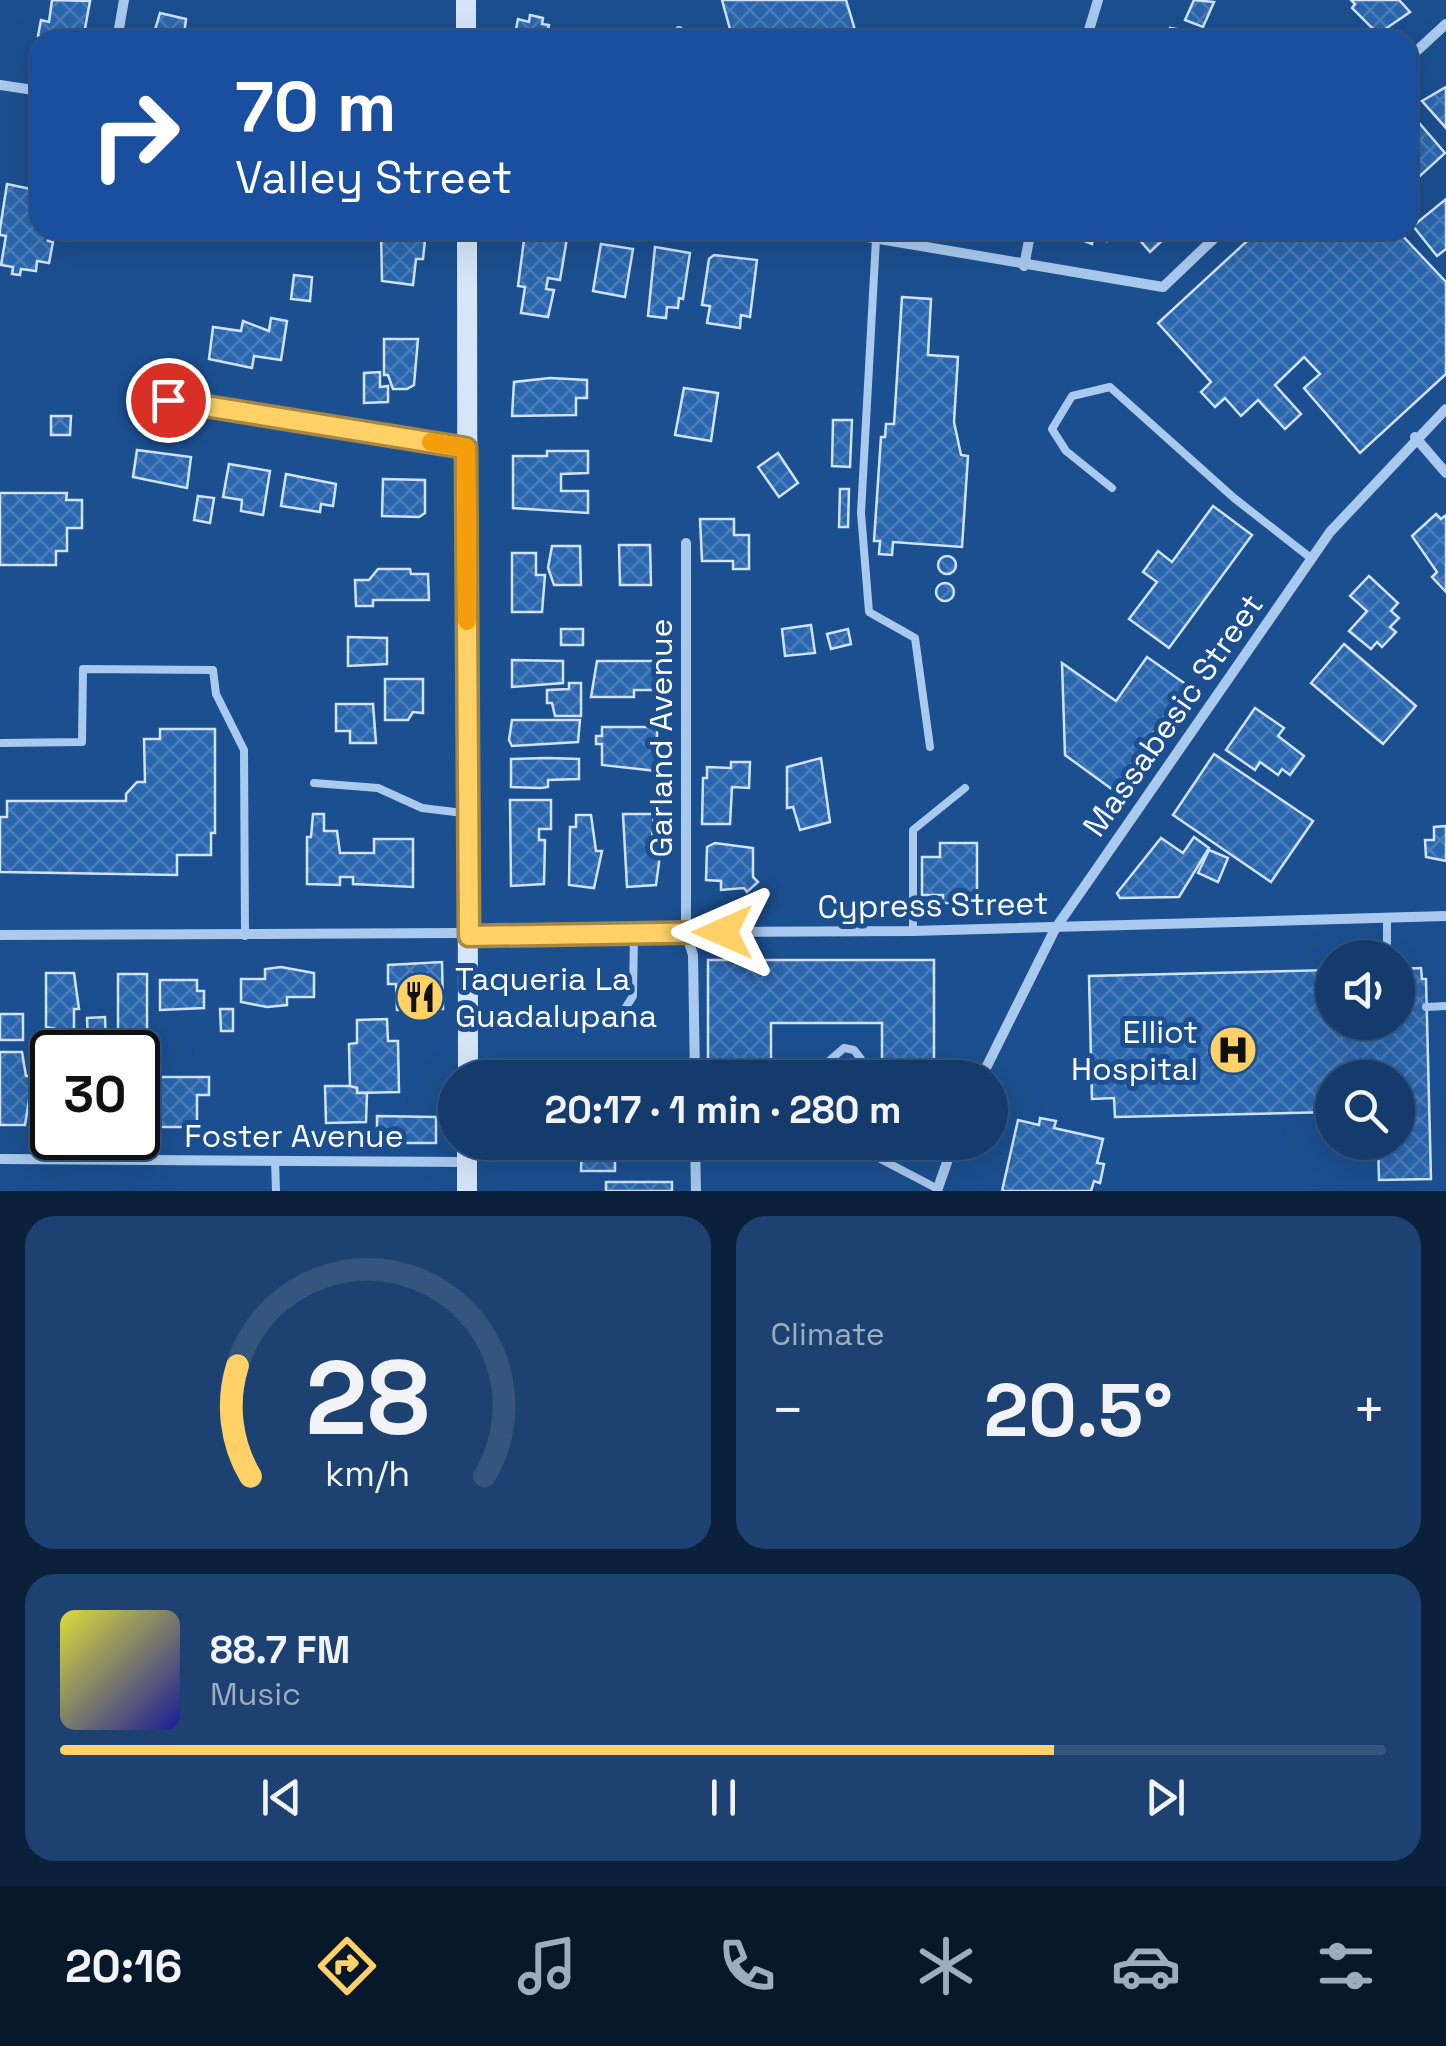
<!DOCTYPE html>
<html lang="en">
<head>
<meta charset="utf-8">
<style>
	body { margin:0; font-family:"Space Grotesk",sans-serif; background:#1d4271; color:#f1f3f6; height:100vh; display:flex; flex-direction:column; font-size:38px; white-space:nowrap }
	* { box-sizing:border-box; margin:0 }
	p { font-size:32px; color:#9dadc1 }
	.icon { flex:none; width:55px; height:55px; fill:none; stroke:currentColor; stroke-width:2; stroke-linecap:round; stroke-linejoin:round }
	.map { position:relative; height:1191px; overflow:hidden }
	.drawer { display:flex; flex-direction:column; gap:25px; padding:25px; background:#0b203b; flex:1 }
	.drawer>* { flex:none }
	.guide { position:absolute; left:30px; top:30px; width:1388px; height:210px; border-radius:30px; box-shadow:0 10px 40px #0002,0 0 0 2px #33557e; background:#1a4fa0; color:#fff; overflow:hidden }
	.controls { position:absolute; left:1315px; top:940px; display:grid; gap:20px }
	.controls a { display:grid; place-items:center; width:100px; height:100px; border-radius:50%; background:#143b6b; box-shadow:0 10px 40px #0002,0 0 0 2px #33557e; font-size:50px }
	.speed { position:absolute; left:30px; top:1030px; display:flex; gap:20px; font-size:50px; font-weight:700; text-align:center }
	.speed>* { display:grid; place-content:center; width:130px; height:130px; border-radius:50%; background:#143b6b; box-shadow:0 10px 40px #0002,0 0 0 2px #33557e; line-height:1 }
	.speed .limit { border:5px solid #111; border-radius:15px; background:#fff; color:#111 }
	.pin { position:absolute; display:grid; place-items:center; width:85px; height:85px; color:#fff; margin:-42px; border:5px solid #fff; border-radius:50%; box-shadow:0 2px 10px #0007 }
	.me { position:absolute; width:110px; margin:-55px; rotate:270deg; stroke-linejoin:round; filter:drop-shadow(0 0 8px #0008) }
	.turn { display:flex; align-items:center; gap:35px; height:210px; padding:0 40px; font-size:45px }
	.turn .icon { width:130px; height:130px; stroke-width:2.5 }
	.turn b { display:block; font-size:70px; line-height:85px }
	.big { font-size:75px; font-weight:800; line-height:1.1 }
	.drawer .widget { flex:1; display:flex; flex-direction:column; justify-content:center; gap:15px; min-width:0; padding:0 35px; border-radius:30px; background:#1d4271 }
	.drawer .dial { align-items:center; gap:0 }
	.dial svg { height:260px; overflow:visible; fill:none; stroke:#33557e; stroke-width:7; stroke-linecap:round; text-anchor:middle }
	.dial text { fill:#f1f3f6; stroke:none }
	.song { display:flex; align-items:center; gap:30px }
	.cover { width:120px; height:120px; border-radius:15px; background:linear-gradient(135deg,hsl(60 70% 55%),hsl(240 70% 35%)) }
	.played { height:10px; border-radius:5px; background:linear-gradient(90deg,#ffd166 75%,#33557e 75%) }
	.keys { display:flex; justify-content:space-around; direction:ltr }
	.heat { display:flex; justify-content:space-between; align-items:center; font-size:55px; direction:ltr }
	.drawer .tiles { flex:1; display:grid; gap:25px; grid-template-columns:1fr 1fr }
	.widget:last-child { grid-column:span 2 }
	.trip { position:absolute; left:438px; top:1060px; width:570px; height:100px; border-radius:50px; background:#143b6b; box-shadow:0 10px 40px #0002,0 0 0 2px #33557e; font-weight:800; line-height:100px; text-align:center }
	.dock { display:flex; height:160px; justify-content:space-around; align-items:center; background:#08182b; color:#9dadc1 }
	.dock .icon { width:70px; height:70px }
	.dock .on { color:#ffd166 }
	.dock b { font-size:45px; color:#f1f3f6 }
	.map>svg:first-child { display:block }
	.building { fill:url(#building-cross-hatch); stroke:#cfe3fa; stroke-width:2.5 }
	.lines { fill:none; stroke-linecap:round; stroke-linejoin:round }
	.service { stroke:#a9c9ee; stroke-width:8 }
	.minor { stroke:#a9c9ee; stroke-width:10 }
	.secondary { stroke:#d6e6fa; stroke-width:20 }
	.route-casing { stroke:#a68842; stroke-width:25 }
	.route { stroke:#ffd166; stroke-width:18 }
	.slow { stroke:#f59e0b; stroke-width:18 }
	.labels { text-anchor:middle; stroke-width:10; stroke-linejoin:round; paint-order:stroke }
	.street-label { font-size:32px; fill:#fff; stroke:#1b4f8f }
	.poi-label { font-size:32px; fill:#fff; stroke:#1b4f8f; text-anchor:start }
</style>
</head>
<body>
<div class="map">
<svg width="1446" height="1191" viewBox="0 0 1446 1191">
	<defs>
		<pattern id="building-cross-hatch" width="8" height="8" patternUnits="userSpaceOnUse" patternTransform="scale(2.5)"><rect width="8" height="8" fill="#2a66ad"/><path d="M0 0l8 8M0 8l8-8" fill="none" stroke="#4a7db9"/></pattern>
	</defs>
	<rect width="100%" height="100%" fill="#1b4f8f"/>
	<g class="building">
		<polygon points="52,0 90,1 83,40 38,36 41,20 49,22"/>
		<polygon points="722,0 846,0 858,40 733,40"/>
		<polygon points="1194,0 1214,2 1203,27 1185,20"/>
		<polygon points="1351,0 1399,0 1410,12 1378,34 1352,8 1355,4"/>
		<polygon points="160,13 186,19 184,35 193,40 152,40"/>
		<polygon points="530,15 543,18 542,24 549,25 546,40 514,40 518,19 529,22"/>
		<polygon points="1170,28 1204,33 1201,40 1165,40"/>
		<polygon points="1446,87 1446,128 1422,101"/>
		<polygon points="1408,110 1445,153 1408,187"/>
		<polygon points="7,184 40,191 40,230 50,230 48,241 53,242 49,263 37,261 36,271 21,269 20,275 12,274 13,267 1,265 6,236 0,235 0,229"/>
		<polygon points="1446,199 1446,249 1437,256 1413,226"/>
		<polygon points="381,230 419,230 418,239 425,240 423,259 416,259 413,285 382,281"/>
		<polygon points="1070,230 1109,230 1107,241 1093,239 1092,244 1069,235"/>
		<polygon points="1131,230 1160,230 1166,237 1150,252"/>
		<polygon points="1259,230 1397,230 1446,282 1446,374 1360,453 1304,388 1320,374 1304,357 1275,385 1301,414 1285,429 1258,400 1241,416 1225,398 1215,407 1201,392 1211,382 1158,323"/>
		<polygon points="525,232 567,238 560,280 548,278 546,289 554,290 548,317 521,313 525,287 518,286"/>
		<polygon points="601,244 633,249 625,297 593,291"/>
		<polygon points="655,247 690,253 683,299 679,298 678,308 667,307 666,318 648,316"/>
		<polygon points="714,255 757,260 750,317 741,315 740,328 707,323 710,306 702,305 709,259"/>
		<polygon points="294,275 312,277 310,301 291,299"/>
		<polygon points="902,297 931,299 928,355 958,357 954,422 961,455 968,456 962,547 893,542 892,555 879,554 880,541 874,541 881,437 885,437 886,424 894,424"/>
		<polygon points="271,318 287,321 281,360 254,356 252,368 209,359 213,327 241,331 243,321 269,331"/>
		<polygon points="384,339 418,339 414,385 407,389 393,389 388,375 384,375"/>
		<polygon points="380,372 380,387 388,386 388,402 364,403 364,373"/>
		<polygon points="550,378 587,380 587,398 576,398 576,415 512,416 514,382"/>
		<polygon points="684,388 718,393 711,441 675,435"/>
		<polygon points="51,416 71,416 70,435 51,435"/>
		<polygon points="833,420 852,420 850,467 832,466"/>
		<polygon points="137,450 191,457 187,488 133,477"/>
		<polygon points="547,451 588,451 588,473 561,474 561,491 588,491 588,513 513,508 513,456 547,456"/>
		<polygon points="778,453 798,483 779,497 758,467"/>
		<polygon points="229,464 270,471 263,515 241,511 242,500 223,497"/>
		<polygon points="286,474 336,484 333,506 321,504 320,512 281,506"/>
		<polygon points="383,479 425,480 425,513 419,517 382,516"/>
		<polygon points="840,489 849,489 848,527 839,527"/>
		<polygon points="0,493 67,493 66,500 82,500 82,528 67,528 67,551 56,551 56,565 0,565"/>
		<polygon points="198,496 214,498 210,523 194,520"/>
		<polygon points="1213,506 1252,535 1169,648 1129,619 1157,582 1143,572 1158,551 1172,562"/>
		<polygon points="1436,514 1441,519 1446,515 1446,592 1432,577 1437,572 1412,536"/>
		<polygon points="700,519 734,519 734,535 749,535 749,569 733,569 733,561 702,561"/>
		<polygon points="619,545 650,545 651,585 620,585"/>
		<polygon points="552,546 580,546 581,585 554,585 548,568"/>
		<polygon points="512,553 536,553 536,575 545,575 542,612 512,612"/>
		<circle cx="947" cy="565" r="9"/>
		<polygon points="378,569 410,569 411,574 428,574 429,600 373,600 373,606 356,606 355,580 369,580"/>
		<polygon points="1369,576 1398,603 1391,611 1399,618 1390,627 1396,632 1382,647 1377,642 1371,649 1349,631 1367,611 1350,596"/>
		<circle cx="945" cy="592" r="9"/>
		<polygon points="811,625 815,653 785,656 782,629"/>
		<rect x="561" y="629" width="22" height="16"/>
		<polygon points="848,629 851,644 831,649 827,634"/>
		<polygon points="348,637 387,638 387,664 348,666"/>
		<polygon points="1344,644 1416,706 1383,744 1311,683"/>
		<polygon points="1147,657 1187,685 1113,790 1065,755 1062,663 1116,701"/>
		<polygon points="512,660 563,661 563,683 512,687"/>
		<polygon points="597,661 657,661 657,690 634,690 634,697 591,697"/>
		<polygon points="385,679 423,679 423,713 413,712 408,720 385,720"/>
		<polygon points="569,683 581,683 581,716 555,716 552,703 547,703 547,690 569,689"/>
		<polygon points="336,704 373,704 376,743 350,743 350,731 336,731"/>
		<polygon points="1255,708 1284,728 1278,736 1304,756 1290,775 1282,769 1278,775 1260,762 1255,770 1226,750"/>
		<polygon points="580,720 578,742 512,746 509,740 512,720"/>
		<polygon points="602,727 657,727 657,771 602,765 602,744 596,744 596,736 602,736"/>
		<polygon points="160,729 215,729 215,833 211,833 211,855 177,855 177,875 0,872 0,817 7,817 7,801 126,801 126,794 137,782 145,782 144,739 160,739"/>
		<polygon points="1214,754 1313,821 1271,882 1173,815"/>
		<polygon points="548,758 579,759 579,779 548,780 548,787 541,788 511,787 511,759"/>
		<polygon points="821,758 830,822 800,830 793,807 787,808 787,767"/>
		<polygon points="731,762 750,762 749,788 732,787 730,824 702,824 703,778 707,778 707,767 731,768"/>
		<polygon points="510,800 551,800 551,829 539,829 539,840 545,840 544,884 511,886"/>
		<polygon points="313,814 324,814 324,831 337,831 340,853 374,853 374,839 413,839 413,887 353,884 353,877 340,877 340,885 307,884 307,837 311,837"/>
		<polygon points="623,814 654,814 651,850 660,855 656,885 627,887"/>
		<polygon points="576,815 591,815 596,851 602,851 594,888 569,885 570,827 576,827"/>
		<polygon points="1446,826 1446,861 1426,857 1425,840 1434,840 1434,827"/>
		<polygon points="1194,837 1209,848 1179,897 1120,898 1117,893 1161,838 1183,853"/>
		<polygon points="715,843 753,848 753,877 758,882 747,892 744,888 721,890 721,881 706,880 707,847"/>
		<polygon points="940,843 977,843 977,903 943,903 943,895 922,895 922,857 940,857"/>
		<polygon points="1209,850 1228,858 1218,882 1198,873"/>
		<polygon points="708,960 934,960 934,1078 882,1078 882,1023 771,1023 771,1078 708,1078"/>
		<polygon points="442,962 443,1009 397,1010 396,984 388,984 388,965"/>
		<polygon points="281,967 314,973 314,997 287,997 287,1005 267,1007 241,1002 241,979 265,979 265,969"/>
		<polygon points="1421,968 1422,979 1426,979 1431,1179 1379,1180 1378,1142 1398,1142 1398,1078 1332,1078 1332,1112 1115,1117 1114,1098 1092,1099 1089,976 1332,970 1332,1022 1398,1022 1398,969"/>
		<polygon points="46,973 74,973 79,1009 74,1009 74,1033 46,1027"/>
		<rect x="118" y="974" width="29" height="67"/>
		<polygon points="160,980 197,980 197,991 204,991 204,1008 160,1010"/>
		<polygon points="220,1009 233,1009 233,1031 221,1031"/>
		<rect x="0" y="1014" width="23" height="26"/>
		<polygon points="105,1017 106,1041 88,1041 87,1018"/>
		<polygon points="387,1019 388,1041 398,1041 399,1092 357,1093 357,1088 350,1089 349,1044 357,1043 357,1020"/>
		<polygon points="0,1052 22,1052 26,1076 33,1076 25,1125 0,1125"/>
		<polygon points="120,1052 147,1052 144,1134 138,1134 138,1052"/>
		<polygon points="152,1077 209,1077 209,1095 197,1095 197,1127 152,1127"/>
		<polygon points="325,1086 350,1086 357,1088 357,1093 367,1093 366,1122 326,1123"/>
		<polygon points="377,1116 436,1117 436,1143 377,1143"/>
		<polygon points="1040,1118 1056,1121 1054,1128 1103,1139 1097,1163 1104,1164 1100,1183 1094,1181 1091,1191 1002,1191 1018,1120 1039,1125"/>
		<polygon points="582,1142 643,1142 643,1159 615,1159 615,1171 581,1171"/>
		<rect x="606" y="1182" width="66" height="9"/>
	</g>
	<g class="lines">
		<g class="service">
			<polyline points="677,40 679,30"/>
			<polyline points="876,239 861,513 869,612 915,638 930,747"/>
			<polyline points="1112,488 1066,451 1052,429 1072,396 1110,387 1234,498 1312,559"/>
			<polyline points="0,743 82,742 83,669 213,670 216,694 244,750 245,936"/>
			<polyline points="314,783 378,788 422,808 463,813"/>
			<polyline points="1387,918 1387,958"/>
			<polyline points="913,931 913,830 965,788"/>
			<polyline points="1426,1007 1446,1006"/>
			<polyline points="471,1017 621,1015 633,996 634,933"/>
			<polyline points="835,1078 829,1061 844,1048 854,1050 861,1059 856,1078"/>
			<polyline points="848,1142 938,1189"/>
			<polyline points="695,1144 710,1142"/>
			<polyline points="275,1161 276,1191"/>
		</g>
		<g class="minor">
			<polyline points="117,40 124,0"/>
			<polyline points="1086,40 1098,0"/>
			<polyline points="1408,59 1446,24"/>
			<polyline points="0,85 40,91"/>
			<polyline points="826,230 1163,287 1223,230"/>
			<polyline points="1024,266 1031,230"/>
			<polyline points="169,400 466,448"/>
			<polyline points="1415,437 1446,473"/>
			<polyline points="686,543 686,933 693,955 695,1078"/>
			<polyline points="0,935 913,931 1446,916"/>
			<polyline points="981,1078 1055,929 1330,532 1446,409"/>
			<polyline points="695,1142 696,1191"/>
			<polyline points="0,1159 467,1162"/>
			<polyline points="937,1191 954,1142"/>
		</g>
		<g class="secondary">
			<polyline points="466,0 466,40"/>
			<polyline points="467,230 468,1078"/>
			<polyline points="467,1191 467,1142"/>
		</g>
	</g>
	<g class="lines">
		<g class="route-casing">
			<polyline id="route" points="168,400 466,448 469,936 723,932"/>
		</g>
		<use href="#route" class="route"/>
		<polyline class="slow" points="431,442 466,448 467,621"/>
	</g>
	<defs>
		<g id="restaurant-disc" transform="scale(2.5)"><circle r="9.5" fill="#ffd166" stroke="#1b4f8f"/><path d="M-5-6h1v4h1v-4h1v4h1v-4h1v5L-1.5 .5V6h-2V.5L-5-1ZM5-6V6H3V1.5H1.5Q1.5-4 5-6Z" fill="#111"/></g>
		<g id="hospital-disc" transform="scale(2.5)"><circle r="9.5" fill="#ffd166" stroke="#1b4f8f"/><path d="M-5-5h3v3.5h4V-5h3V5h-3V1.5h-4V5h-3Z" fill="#111"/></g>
	</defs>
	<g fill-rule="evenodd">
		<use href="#restaurant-disc" x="420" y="997"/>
		<use href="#hospital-disc" x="1233" y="1050"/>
	</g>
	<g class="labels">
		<g class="street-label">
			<text transform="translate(1173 715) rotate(-55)" y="11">Massabesic Street</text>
			<text transform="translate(661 738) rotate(-90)" y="11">Garland Avenue</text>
			<text transform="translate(933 905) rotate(-1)" y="11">Cypress Street</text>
			<text x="294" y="1147">Foster Avenue</text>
		</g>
		<g class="poi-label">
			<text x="455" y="990">Taqueria La<tspan x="455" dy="37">Guadalupana</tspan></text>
			<text x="1198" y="1043" text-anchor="end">Elliot<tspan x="1198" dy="37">Hospital</tspan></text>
		</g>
	</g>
</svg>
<div class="controls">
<a><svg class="icon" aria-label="sound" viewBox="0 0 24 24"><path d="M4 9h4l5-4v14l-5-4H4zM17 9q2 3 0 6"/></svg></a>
<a><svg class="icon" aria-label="search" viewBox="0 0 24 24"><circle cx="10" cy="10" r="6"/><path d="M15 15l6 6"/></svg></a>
</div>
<div class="speed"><div class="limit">30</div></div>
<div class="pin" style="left:168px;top:400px;background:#d93025"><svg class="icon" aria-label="arrive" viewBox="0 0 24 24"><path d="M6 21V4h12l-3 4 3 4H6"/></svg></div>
<svg class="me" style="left:723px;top:932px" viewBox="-20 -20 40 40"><path d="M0-17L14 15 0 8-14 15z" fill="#ffd166" stroke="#fff" stroke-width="4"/></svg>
<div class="trip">20:17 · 1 min · 280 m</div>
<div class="guide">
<div class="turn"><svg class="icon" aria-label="right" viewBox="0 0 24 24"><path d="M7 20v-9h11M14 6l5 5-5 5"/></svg><div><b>70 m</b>Valley Street</div></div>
</div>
</div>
<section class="drawer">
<div class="tiles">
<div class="widget dial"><svg viewBox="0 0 100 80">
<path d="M14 69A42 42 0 1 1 86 69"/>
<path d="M14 69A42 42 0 0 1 10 35" stroke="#ffd166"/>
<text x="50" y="56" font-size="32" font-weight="700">28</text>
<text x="50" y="72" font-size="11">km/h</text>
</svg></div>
<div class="widget"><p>Climate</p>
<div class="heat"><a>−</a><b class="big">20.5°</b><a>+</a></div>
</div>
<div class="widget">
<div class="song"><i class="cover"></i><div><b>88.7 FM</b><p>Music</p></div></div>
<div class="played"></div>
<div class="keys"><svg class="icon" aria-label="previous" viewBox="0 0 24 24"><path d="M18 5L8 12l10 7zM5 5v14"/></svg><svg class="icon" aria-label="pause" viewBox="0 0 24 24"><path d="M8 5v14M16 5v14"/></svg><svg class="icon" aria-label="next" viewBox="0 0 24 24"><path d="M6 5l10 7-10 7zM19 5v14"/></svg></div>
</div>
</div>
</section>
<nav class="dock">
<b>20:16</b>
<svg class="icon on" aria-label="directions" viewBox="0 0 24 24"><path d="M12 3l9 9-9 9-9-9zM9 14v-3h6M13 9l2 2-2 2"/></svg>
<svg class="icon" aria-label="music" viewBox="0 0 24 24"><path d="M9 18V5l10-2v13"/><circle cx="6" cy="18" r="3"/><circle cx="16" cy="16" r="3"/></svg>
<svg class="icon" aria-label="phone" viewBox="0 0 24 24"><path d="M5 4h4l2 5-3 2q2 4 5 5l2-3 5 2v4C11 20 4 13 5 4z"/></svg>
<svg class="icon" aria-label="climate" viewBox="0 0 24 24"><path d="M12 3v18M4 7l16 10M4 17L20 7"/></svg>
<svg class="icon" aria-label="car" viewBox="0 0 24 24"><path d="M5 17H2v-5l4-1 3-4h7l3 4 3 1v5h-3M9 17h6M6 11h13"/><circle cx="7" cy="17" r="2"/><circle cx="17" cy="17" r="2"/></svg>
<svg class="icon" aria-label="filters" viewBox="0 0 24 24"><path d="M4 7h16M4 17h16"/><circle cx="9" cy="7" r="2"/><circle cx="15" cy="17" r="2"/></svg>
</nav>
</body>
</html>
